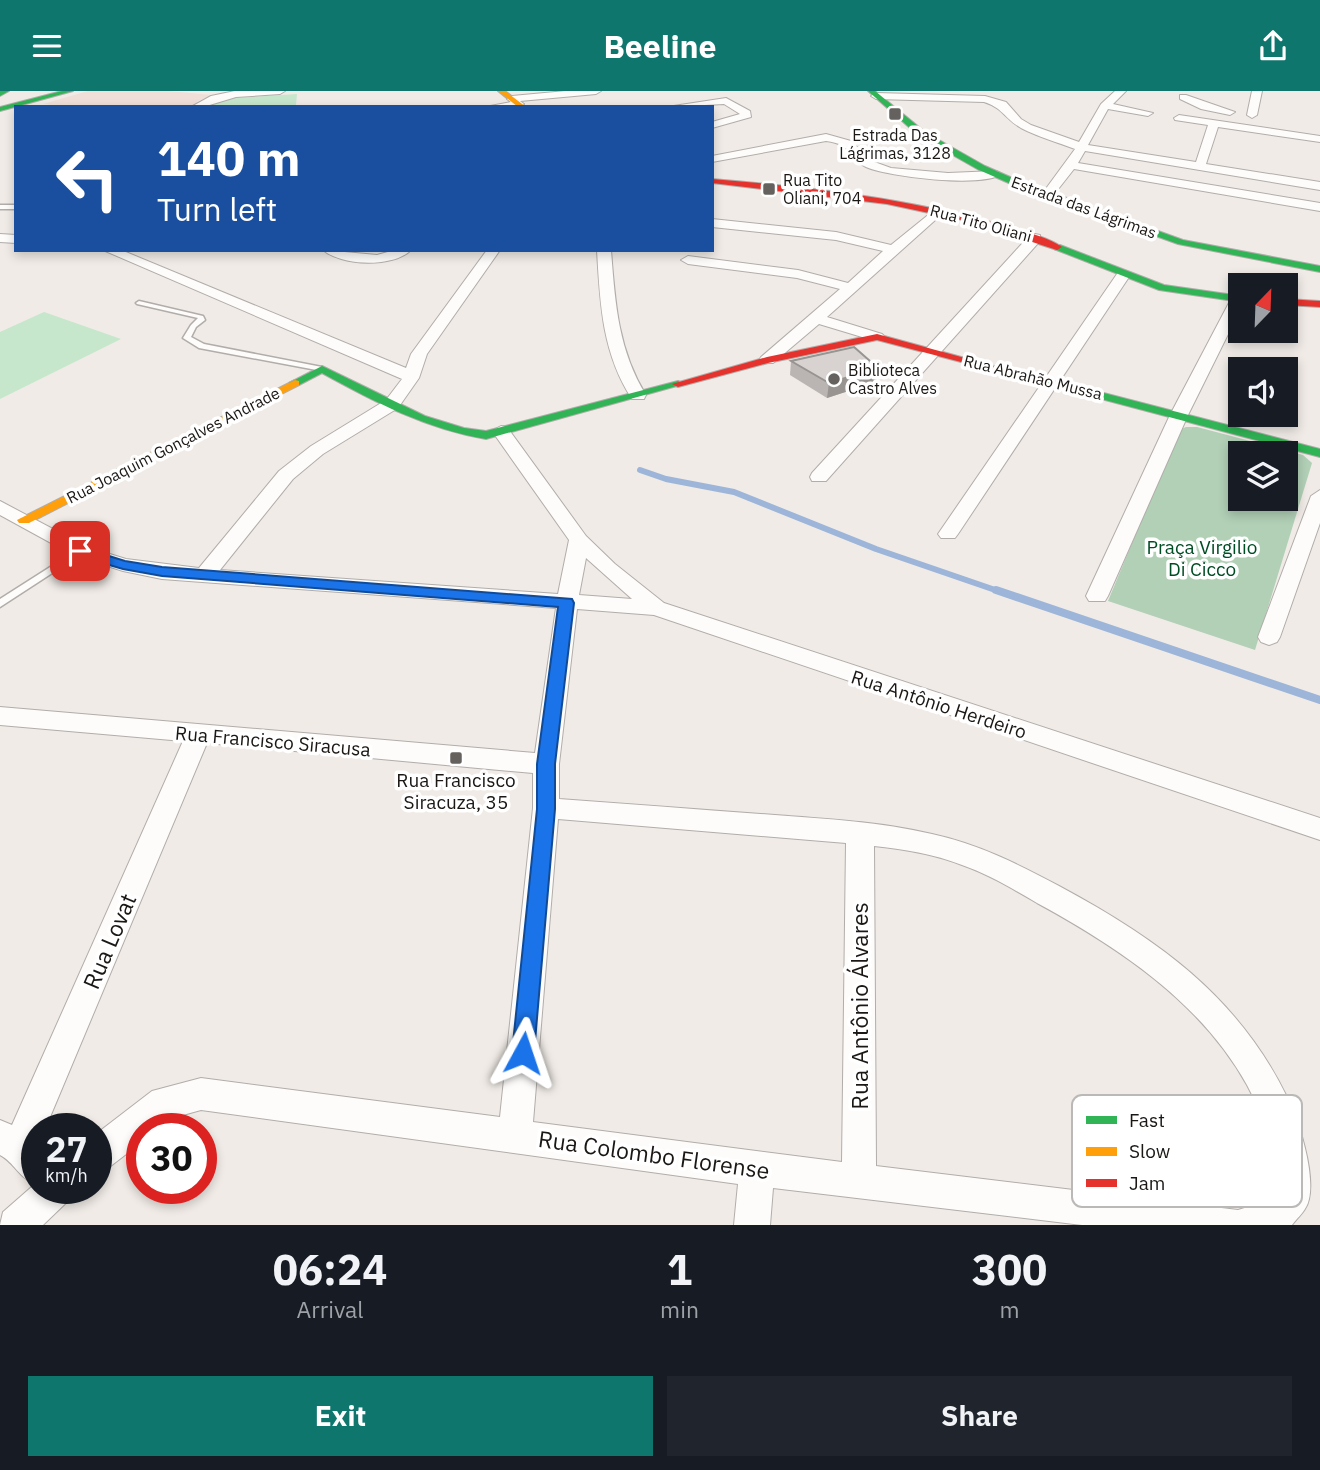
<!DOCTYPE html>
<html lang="en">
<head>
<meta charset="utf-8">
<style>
  :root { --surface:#171b24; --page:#20242c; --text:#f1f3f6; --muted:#9ea1a6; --accent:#0f766e }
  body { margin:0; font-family:"IBM Plex Sans",sans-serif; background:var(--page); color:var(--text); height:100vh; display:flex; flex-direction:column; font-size:26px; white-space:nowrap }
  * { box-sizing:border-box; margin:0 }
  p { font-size:23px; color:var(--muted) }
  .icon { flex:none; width:38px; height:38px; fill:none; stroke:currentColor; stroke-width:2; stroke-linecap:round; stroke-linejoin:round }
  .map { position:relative; height:1134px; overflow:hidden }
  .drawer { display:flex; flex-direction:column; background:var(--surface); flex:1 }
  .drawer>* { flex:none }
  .guide { position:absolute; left:14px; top:14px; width:700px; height:147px; border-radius:0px; box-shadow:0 4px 10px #0003; background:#1a4fa0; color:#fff; overflow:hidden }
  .needle { width:46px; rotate:23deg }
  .fabs { position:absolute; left:1228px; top:182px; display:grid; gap:14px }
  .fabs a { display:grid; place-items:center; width:70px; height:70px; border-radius:0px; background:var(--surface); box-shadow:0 4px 10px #0003; font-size:35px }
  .speed { position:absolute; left:21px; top:1022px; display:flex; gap:14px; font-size:35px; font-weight:700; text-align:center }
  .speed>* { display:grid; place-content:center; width:91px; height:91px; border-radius:50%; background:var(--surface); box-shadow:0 4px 10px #0003; line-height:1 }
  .speed small { font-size:18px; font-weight:400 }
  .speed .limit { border:10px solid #d22; background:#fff; color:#111 }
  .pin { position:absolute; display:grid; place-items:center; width:60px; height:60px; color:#fff; margin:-30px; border-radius:14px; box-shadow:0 4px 10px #0006 }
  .me { position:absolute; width:77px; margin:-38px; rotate:5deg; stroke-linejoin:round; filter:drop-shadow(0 0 5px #0008) }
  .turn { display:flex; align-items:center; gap:24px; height:147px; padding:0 28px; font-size:32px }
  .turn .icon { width:91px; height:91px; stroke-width:2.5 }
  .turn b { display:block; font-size:49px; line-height:60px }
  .eta { display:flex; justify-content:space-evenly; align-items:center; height:119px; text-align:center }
  .eta b { font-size:42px; font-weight:700; line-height:49px }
  .action { display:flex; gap:14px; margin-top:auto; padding:14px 28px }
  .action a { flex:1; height:80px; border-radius:0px; background:var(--accent); color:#fff; font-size:28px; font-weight:700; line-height:80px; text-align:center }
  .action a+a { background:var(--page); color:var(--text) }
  header { display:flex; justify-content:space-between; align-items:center; height:91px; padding:0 28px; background:var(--accent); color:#fff; font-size:32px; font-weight:700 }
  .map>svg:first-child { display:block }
  .industrial { fill:#efdfd8 }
  .green { fill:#c6e7cb }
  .forest { fill:#b1d0b6; fill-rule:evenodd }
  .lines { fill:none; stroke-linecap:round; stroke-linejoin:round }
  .stream-far1 { stroke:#9cb5d9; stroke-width:6 }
  .stream { stroke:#9cb5d9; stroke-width:8 }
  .lane-casing { stroke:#b1adaa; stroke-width:3 }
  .street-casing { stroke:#b1adaa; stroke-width:2 }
  .fast-casing { stroke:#b1adaa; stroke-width:2 }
  .slow-casing { stroke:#b1adaa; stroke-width:2 }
  .jam-casing { stroke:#b1adaa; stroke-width:2 }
  .lane { fill:#fdfcfb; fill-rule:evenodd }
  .street { fill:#fdfcfb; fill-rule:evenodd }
  .fast { fill:#30b455; fill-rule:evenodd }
  .slow { fill:#ff9f0a; fill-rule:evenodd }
  .jam { fill:#e5322d; fill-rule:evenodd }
  .wall { fill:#bab5b3 }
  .shaded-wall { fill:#979492 }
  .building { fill:#d8d3d0; stroke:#979492; stroke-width:2 }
  .route { fill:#1a73e8; stroke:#114b97; stroke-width:2 }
  .poi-dot { fill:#65615e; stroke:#fff; stroke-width:2.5 }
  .labels { text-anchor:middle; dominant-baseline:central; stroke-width:7; stroke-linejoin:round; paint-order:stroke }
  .far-poi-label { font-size:16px; fill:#1a1714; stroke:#fff; text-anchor:start }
  .far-street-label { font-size:16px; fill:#1a1714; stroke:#fff }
  .park-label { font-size:19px; fill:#004d25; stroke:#fff }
  .street-label { font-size:19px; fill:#1a1714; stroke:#fff }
  .poi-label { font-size:19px; fill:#1a1714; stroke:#fff }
  .near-street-label { font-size:23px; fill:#1a1714; stroke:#fff }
  .key { fill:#fff; stroke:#bab9b8; stroke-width:2 }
  .key-label { font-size:19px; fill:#1a1714 }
</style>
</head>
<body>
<header><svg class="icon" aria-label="menu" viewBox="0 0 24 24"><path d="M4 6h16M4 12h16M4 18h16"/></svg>Beeline<svg class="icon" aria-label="share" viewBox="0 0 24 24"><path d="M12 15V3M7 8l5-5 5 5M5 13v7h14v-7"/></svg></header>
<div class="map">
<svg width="1320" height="1134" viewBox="0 0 1320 1134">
  <rect width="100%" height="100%" fill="#f0ebe6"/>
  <path class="industrial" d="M88,0H169L212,4L198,10L192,16H71L43,13Z"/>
  <path class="green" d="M297,3L296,14L211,16L222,8Z
    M44,221L121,248L0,308V241Z"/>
  <path class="forest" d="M1197,336L1303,364L1312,372L1255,559L1108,510L1179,339L1186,336ZM1241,362H1286V408H1241Z"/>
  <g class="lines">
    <path class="stream-far1" d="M640,379L666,388L734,401L876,458L1001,501"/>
    <path class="stream" d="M996,499L1320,609"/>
    <defs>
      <path id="lane" d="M0,114H16V118H0Z
        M139,210L203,225L205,229L196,236L191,246L204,253L322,276L326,278L322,280L199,257L183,247L191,234L198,227L137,213L136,212Z
        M80,457L85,460L83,462L0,516V508Z"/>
      <path id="street" d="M235,0H285L280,3L236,6L203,16H191L211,5Z
        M566,0H601L596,3L520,10L524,13L520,16H485L511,11L507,8L512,5Z
        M1115,0H1126L1113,13L1153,22L1148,25L1108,18L1088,54L1196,71L1208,34L1175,29L1174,27L1179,24L1320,45V51L1218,36L1206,73L1320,91V99L1085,60L1078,72L1320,112V120L1074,78L1052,106H1044L1042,103L1075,58C1057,51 1038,46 1021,37C1005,28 1003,17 984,11L876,8L871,5L876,2L985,5L1006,11L1021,28L1031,34L1079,51L1101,13Z
        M1252,0H1262L1257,24L1252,27L1247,24Z
        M1180,4H1186L1235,21L1230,24L1201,18L1180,8Z
        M726,7L750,20L751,26L712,37V31L740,23L724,13L667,16Z
        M826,43L851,50L869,69L891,77L948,82L996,80L1002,83C982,97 889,86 866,76C849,68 853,53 826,50L712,71V65Z
        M938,116L944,120L942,123L827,226L882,243L885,246L882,249H872L819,233L773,272H761L759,269L761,266L840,198L797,187L688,173L681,169L688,165L798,179L848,192L883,160L836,149L712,136V128L836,141L891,154Z
        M0,143L16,144V152L0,151Z
        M1035,143L1040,144V150L826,390H812L810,386L812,382L1030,144Z
        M103,159H121L406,277L411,263L487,159H500L427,263L419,287L398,317L323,363L293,388L220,479L558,503L569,449L492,340L501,335L507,336L586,445L615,473L664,512L1320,727V749L654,524L577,518L559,673V708C631,713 703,719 775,724C828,728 881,731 932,743C978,753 1018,773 1059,795C1156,847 1238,905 1287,1006C1299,1030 1315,1081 1309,1108C1307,1119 1298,1126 1292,1134H1082L773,1097L770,1134H734L738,1093L201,1019L172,1027L158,1038H142V1051L108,1077L96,1082V1043L152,1000L201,987L500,1026L533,717V682L207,652L45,1038H37V1097H74L69,1109L43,1134H0L3,1121L35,1093C19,1087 14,1071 0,1064V1029L12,1034L183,650L0,634V616L535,662L556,517L162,488L123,480L73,464L0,424V410L87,456L126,468L199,477L279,380L311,355L386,309L402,288ZM586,467L632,508L579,504ZM558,728L846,752L842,1071L533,1031ZM874,755C903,758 934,763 962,774C988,783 1013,798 1037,812C1118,856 1201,911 1247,994C1265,1027 1273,1063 1274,1101L1264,1111L1238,1119L876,1075Z
        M323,159L377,164L395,159H411C393,177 342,175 323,159Z
        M597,159H611C615,211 618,259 646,304L644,308H632C602,262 600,212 597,159Z
        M1124,179L1131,183L958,443L955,447H941L938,443L1119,180Z
        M1241,204V217L1188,324L1108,505L1105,510H1089L1086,505L1170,324L1231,208L1233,205Z
        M1320,399V432L1280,546L1277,551L1269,554L1261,551L1258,546L1311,405Z"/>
      <path id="fast" d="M0,0H9L0,5Z
        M62,0H73L0,20V16Z
        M868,0H875L925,41L985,75L1017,89L1183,149L1320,175V181L1178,153L1011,93L979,79L919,45Z
        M1054,154H1060L1164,194L1241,205V211L1159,199L1054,158Z
        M322,275L425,325L464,337L486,340L678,290L684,293L486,348C426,338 375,311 322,282L299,294L289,292Z
        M1003,276L1320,358V366L999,281L997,279Z"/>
      <path id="slow" d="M498,0H505L526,16H518Z
        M295,289L299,290V294L29,432H19L17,429Z"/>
      <path id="jam" d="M712,88C810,96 907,107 1002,134C1021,140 1046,145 1062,156L1057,159L971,131L887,113L712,92Z
        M1286,208L1320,210V216L1286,214Z
        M877,243L1009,279L1003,282L877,249L768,272L678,296L672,293L767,266Z"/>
    </defs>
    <use href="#lane" class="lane-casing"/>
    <use href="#street" class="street-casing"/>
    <use href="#fast" class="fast-casing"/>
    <use href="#slow" class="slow-casing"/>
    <use href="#jam" class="jam-casing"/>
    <use href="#lane" class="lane"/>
    <use href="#street" class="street"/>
    <use href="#fast" class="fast"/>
    <use href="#slow" class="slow"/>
    <use href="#jam" class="jam"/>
  </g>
  <path class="wall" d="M791,270L878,277L876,291L827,307L790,284Z"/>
  <path class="shaded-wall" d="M878,277L876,291L827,307L829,292Z"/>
  <path class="building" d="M854,256L878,277L829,292L791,270Z"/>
  <path class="route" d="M80,456L125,470L162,476L572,508L574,512L555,673V718L534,962L531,970L523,973L515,970L512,962L537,718V673L558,516L162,485L123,478L75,464L73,460Z"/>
  <g class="poi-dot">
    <rect x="888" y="16" width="14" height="14" rx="3.5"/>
    <rect x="762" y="91" width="14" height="14" rx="3.5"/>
    <circle cx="834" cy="288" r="7"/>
    <rect x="449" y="660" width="14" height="14" rx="3.5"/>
  </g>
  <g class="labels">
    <g class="far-poi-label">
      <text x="895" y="44" text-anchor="middle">Estrada Das<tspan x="895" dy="18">Lágrimas, 3128</tspan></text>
      <text x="783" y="89">Rua Tito<tspan x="783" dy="18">Oliani, 704</tspan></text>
      <text x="848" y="279">Biblioteca<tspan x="848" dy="18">Castro Alves</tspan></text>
    </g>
    <g class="far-street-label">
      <text transform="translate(1084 116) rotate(20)">Estrada das Lágrimas</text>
      <text transform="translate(981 132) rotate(15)">Rua Tito Oliani</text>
      <text transform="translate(1033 286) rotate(14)">Rua Abrahão Mussa</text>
      <text transform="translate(173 354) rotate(-27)">Rua Joaquim Gonçalves Andrade</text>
    </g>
    <g class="park-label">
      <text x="1202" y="456">Praça Virgilio<tspan x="1202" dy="22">Di Cicco</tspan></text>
    </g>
    <g class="street-label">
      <text transform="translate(939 613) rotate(18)">Rua Antônio Herdeiro</text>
      <text transform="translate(273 650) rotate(5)">Rua Francisco Siracusa</text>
    </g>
    <g class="poi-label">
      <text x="456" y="689">Rua Francisco<tspan x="456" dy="22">Siracuza, 35</tspan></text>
    </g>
    <g class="near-street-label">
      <text transform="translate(109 850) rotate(-67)">Rua Lovat</text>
      <text transform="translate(859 915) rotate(-90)">Rua Antônio Álvares</text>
      <text transform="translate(654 1063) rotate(8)">Rua Colombo Florense</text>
    </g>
  </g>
  <rect x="1072" y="1004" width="230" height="112" rx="10" class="key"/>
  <rect x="1086" y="1025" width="31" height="8" fill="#30b455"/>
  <rect x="1086" y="1056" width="31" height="9" fill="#ff9f0a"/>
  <rect x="1086" y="1088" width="31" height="8" fill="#e5322d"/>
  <g class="key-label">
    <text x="1129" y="1036">Fast</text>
    <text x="1129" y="1067">Slow</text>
    <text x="1129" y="1099">Jam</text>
  </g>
</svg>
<div class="fabs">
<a><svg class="needle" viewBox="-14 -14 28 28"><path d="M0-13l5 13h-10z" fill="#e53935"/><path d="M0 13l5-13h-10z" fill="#9ea1a6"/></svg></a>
<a><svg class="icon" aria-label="sound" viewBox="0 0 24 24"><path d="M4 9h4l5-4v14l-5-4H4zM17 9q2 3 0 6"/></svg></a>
<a><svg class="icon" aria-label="layers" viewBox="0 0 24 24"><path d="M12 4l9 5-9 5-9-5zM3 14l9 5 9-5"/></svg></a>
</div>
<div class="speed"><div>27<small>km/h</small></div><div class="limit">30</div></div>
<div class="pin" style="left:80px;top:460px;background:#d93025"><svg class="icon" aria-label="arrive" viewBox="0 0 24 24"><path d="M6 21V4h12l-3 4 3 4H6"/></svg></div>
<svg class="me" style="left:523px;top:962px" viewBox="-20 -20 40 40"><path d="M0-17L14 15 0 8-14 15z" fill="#1a73e8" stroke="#fff" stroke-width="4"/></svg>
<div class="guide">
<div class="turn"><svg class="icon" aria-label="left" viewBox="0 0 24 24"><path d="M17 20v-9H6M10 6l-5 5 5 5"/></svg><div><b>140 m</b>Turn left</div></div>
</div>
</div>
<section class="drawer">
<div class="eta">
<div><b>06:24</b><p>Arrival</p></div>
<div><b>1</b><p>min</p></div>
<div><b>300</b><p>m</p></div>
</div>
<div class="action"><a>Exit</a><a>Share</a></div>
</section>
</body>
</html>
